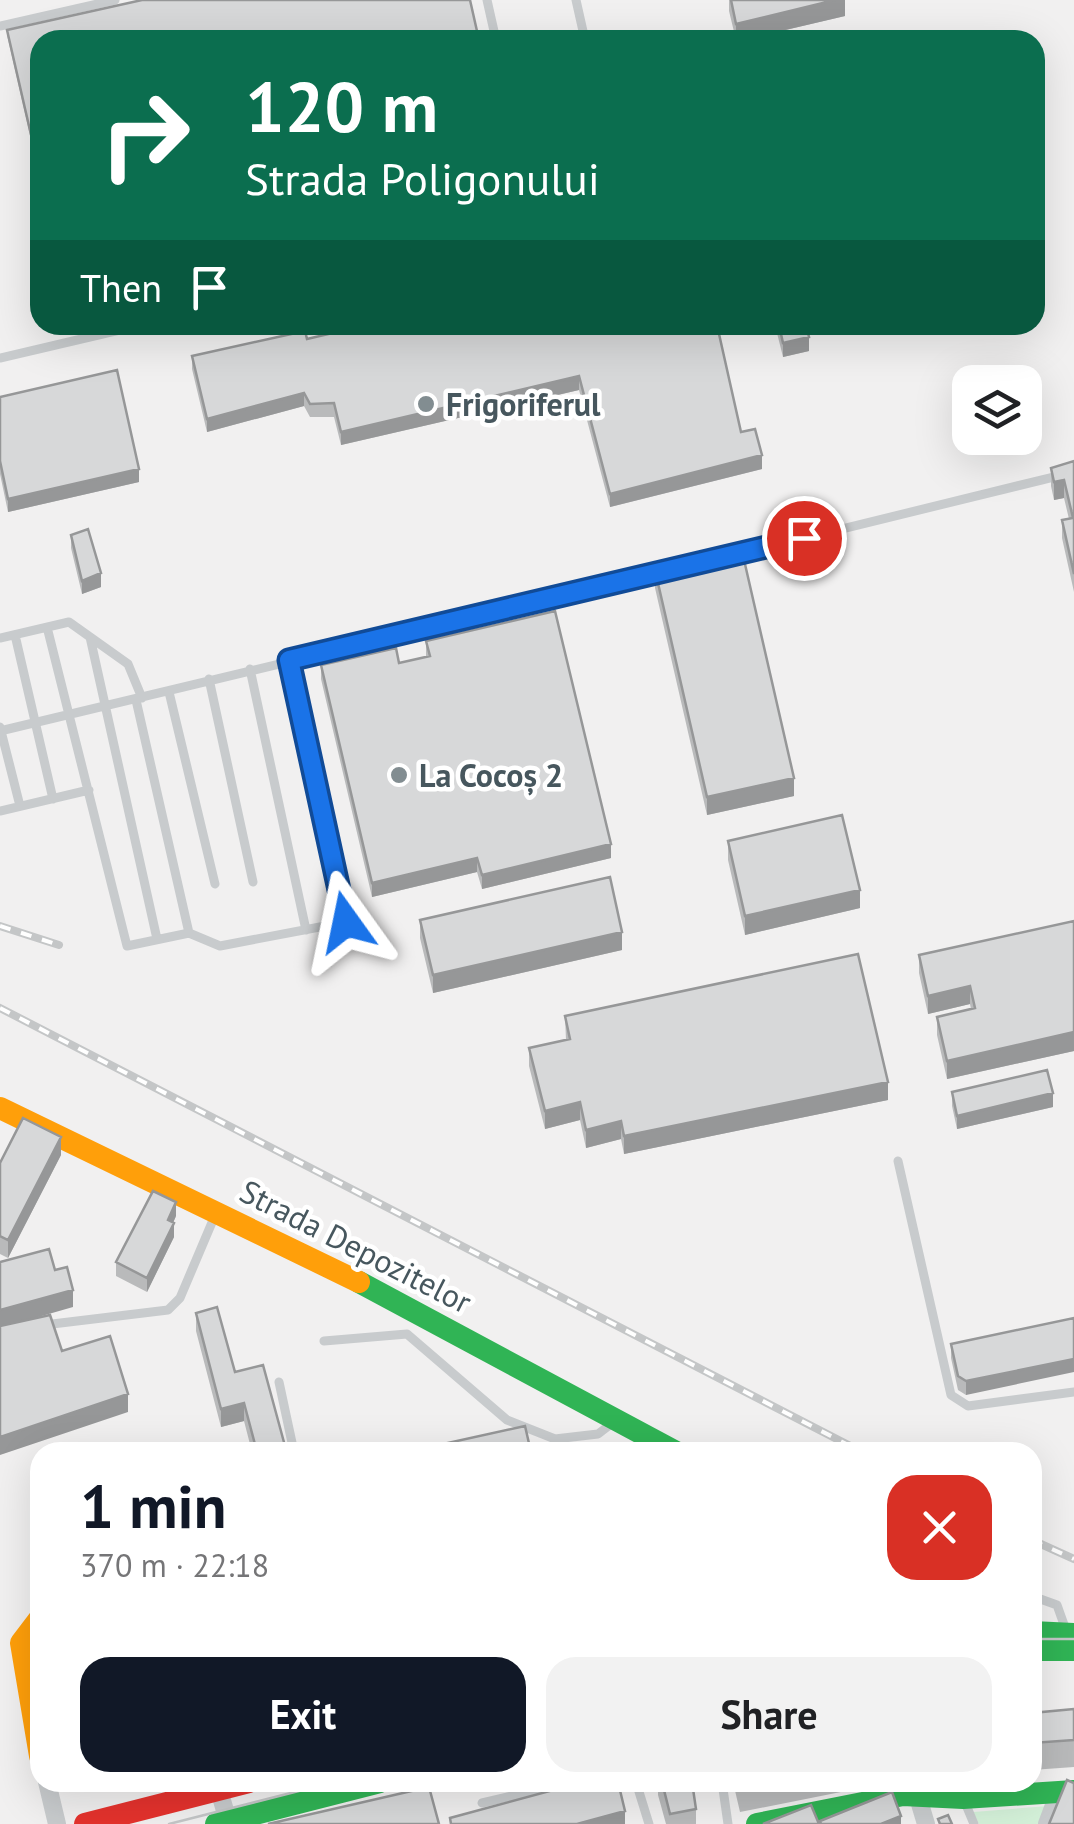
<!DOCTYPE html>
<html lang="en">
<head>
<meta charset="utf-8">
<style>
  :root { --surface:#fff; --page:#f2f2f2; --text:#202124; --muted:#757577; --accent:#111827 }
  body { margin:0; font-family:"PT Sans",sans-serif; background:var(--page); color:var(--text); height:100vh; display:flex; flex-direction:column; font-size:38px; white-space:nowrap }
  * { box-sizing:border-box; margin:0 }
  p { font-size:32px; color:var(--muted) }
  .icon { flex:none; width:55px; height:55px; fill:none; stroke:currentColor; stroke-width:2; stroke-linecap:round; stroke-linejoin:round }
  .map { position:relative; flex:1; overflow:hidden }
  .details { position:absolute; left:30px; top:1442px; width:1012px; height:350px; display:flex; flex-direction:column; background:var(--surface); border-radius:30px; box-shadow:0 10px 40px #0002 }
  .details>* { flex:none }
  .top-card { position:absolute; left:30px; top:30px; width:1015px; height:305px; border-radius:30px; box-shadow:0 10px 40px #0002; background:#0b6e4f; color:#fff; overflow:hidden }
  .controls { position:absolute; left:952px; top:365px; display:grid; gap:20px }
  .controls a { display:grid; place-items:center; width:90px; height:90px; border-radius:20px; background:var(--surface); box-shadow:0 10px 40px #0002; font-size:50px }
  .pin { position:absolute; display:grid; place-items:center; width:85px; height:85px; color:#fff; margin:-42px; border:5px solid #fff; border-radius:50%; box-shadow:0 2px 10px #0007 }
  .me { position:absolute; width:110px; margin:-55px; rotate:348deg; stroke-linejoin:round; filter:drop-shadow(0 0 8px #0008) }
  .turn { display:flex; align-items:center; gap:35px; height:210px; padding:0 50px; font-size:45px }
  .turn .icon { width:130px; height:130px; stroke-width:2.5 }
  .turn b { display:block; font-size:70px; line-height:85px }
  .then { display:flex; align-items:center; height:95px; padding:0 50px; background:#0003; gap:20px; font-size:38px }
  .round { display:grid; place-items:center; flex:none; width:105px; height:105px; border-radius:30px; background:var(--page) }
  .overview { display:flex; align-items:center; justify-content:space-between; height:170px; padding:0 50px }
  h1 { font-size:60px; font-weight:700; line-height:75px; color:var(--accent) }
  .cta { display:flex; gap:20px; margin-top:auto; padding:20px 50px }
  .cta a { flex:1; height:115px; border-radius:30px; background:var(--accent); color:#fff; font-size:40px; font-weight:700; line-height:115px; text-align:center }
  .cta a+a { background:var(--page); color:var(--text) }
  .map>svg:first-child { display:block }
  .green { fill:#d4f1d9 }
  .lines { fill:none; stroke-linecap:round; stroke-linejoin:round }
  .lane { stroke:#c8cbcd; stroke-width:9 }
  .street { stroke:#c8cbcd; stroke-width:18 }
  .fast { stroke:#30b455; stroke-width:22 }
  .slow { stroke:#ff9f0a; stroke-width:22 }
  .jam { stroke:#e5322d; stroke-width:22 }
  .tram { stroke:#c4c6c7; stroke-width:2.5 }
  .rail-casing { stroke:#c4c6c7; stroke-width:8 }
  .rail { stroke:#fff; stroke-width:4; stroke-dasharray:11; stroke-linecap:butt }
  .wall { fill:#b9babb }
  .shaded-wall { fill:#969798 }
  .building { fill:#d7d8d9; stroke:#969798; stroke-width:2.5 }
  .route-casing { stroke:#114b97; stroke-width:25 }
  .route { stroke:#1a73e8; stroke-width:18 }
  .poi-dot { fill:#828d91; stroke:#fff; stroke-width:4 }
  .labels { text-anchor:middle; dominant-baseline:central; stroke-width:9; stroke-linejoin:round; paint-order:stroke }
  .poi-label { font-size:32px; font-weight:bold; fill:#47575e; stroke:#fff; text-anchor:start }
  .street-label { font-size:32px; fill:#47575e; stroke:#fff }
</style>
</head>
<body>
<div class="map">
<svg width="1074" height="1824" viewBox="0 0 1074 1824">
  <rect width="100%" height="100%" fill="#f1f0f0"/>
  <path class="green" d="M1048,1806L1041,1824H979L973,1812Z"/>
  <g class="lines">
    <path class="lane" d="M487,0L496,40
      M576,0L585,40
      M0,26L115,0
      M0,358L141,325
      M732,556L1074,472
      M47,627L127,946L189,933L220,946L346,922L289,660
      M15,635L53,799
      M90,637L157,939
      M0,638L69,622L128,664L142,698
      M250,669L306,930
      M209,679L253,882
      M169,692L215,884
      M136,700L189,933
      M0,727L20,806
      M0,731L663,572
      M0,811L89,790
      M898,1161L951,1395L968,1406L1074,1392
      M44,1325L168,1310L180,1298L216,1213
      M324,1341L407,1334L507,1420L555,1439L598,1434L615,1421
      M279,1382L294,1452
      M1032,1596L1057,1605L1067,1633
      M636,1782L649,1824
      M722,1782L728,1824
      M964,1800L974,1824
      M482,1803L570,1782"/>
    <path class="street" d="M47,1782L57,1824
      M200,1782L219,1790L228,1821
      M917,1794L926,1824
      M1047,1824L1059,1792"/>
    <path class="fast" d="M359,1282L676,1452
      M1032,1632L1074,1634
      M1032,1650H1074
      M216,1824L380,1782
      M757,1824L903,1795L963,1798L1074,1791"/>
    <path class="slow" d="M0,1108L359,1282
      M40,1618L21,1643L40,1756"/>
    <path class="jam" d="M85,1824L249,1782"/>
    <path class="tram" d="M1032,1639H1074
      M169,1824L334,1782"/>
    <defs>
      <path id="rail" d="M0,926L59,945
        M0,1008L862,1452
        M1032,1540L1074,1559"/>
    </defs>
    <use href="#rail" class="rail-casing"/>
    <use href="#rail" class="rail"/>
  </g>
  <path class="wall" d="M729,0H845V16L743,40H736L729,11Z
    M7,30L40,40V179L7,35Z
    M717,325L741,432L762,469L610,507L579,390L341,445L334,417H310L304,406L207,432L192,369V356L307,339Z
    M775,325H806L809,351L783,357Z
    M0,397L139,482L8,512L0,474Z
    M1074,461V592L1062,538V520L1069,519L1064,498L1054,500L1051,486V468Z
    M71,535L101,587L82,594L71,548Z
    M655,570L794,796L707,815L655,588Z
    M426,641L611,858L482,889L477,872L372,897L321,679V665L399,663L426,657Z
    M728,841L860,908L745,935L728,860Z
    M420,920L622,950L433,993L420,938Z
    M1074,921V1051L947,1079L937,1035V1017L971,1009L970,1004L928,1014L919,973V955Z
    M565,1016L888,1100L624,1154L621,1139L586,1148L580,1120L545,1129L529,1066V1048L566,1040Z
    M952,1092L1053,1107L957,1129L952,1106Z
    M61,1155L8,1258L0,1254V1163Z
    M176,1216L173,1223L174,1237L147,1292L116,1276V1262Z
    M196,1313L235,1372L285,1452H252L244,1421L221,1427L196,1331Z
    M1074,1318L966,1395L958,1390L951,1358V1344Z
    M1074,1709V1767L1032,1770V1713Z
    M658,1782H692L696,1809V1824H666L658,1795Z
    M733,1782H876V1785L740,1812Z"/>
  <path class="shaded-wall" d="M835,0H845V16L743,40H736V24Z
    M809,337V351L783,357V343Z
    M579,376V390L341,445V432Z
    M304,393V406L207,432V419Z
    M762,455V469L610,507V494Z
    M139,469V482L8,512V499Z
    M1064,480V498L1054,500V482Z
    M101,573V587L82,594V581Z
    M794,778V796L707,815V797Z
    M611,844V858L482,889V875Z
    M477,858V872L372,897V883Z
    M860,890V908L745,935V916Z
    M622,932V950L433,993V975Z
    M970,986V1004L928,1014V996Z
    M1074,1032V1051L947,1079V1061Z
    M888,1082V1100L624,1154V1136Z
    M1053,1093V1107L957,1129V1116Z
    M580,1102V1120L545,1129V1111Z
    M621,1121V1139L586,1148V1130Z
    M61,1137V1155L8,1258V1240Z
    M176,1202V1216L168,1234V1220Z
    M174,1223V1237L147,1292V1278Z
    M73,1290V1307L0,1328V1310Z
    M1074,1359V1372L966,1395V1381Z
    M128,1394V1412L0,1455V1437Z
    M244,1403V1421L221,1427V1409Z
    M285,1446V1452H262Z
    M625,1811V1824H577Z
    M901,1816V1824H881Z"/>
  <path class="building" d="M142,0H470L479,40H40V174L7,30Z
    M731,0H835L736,24Z
    M367,325H717L741,432L755,429L762,455L610,494L579,376L341,432L334,403L310,404L304,393L207,419L192,356L305,331L307,339Z
    M779,325H806L809,337L783,343Z
    M117,370L139,469L8,499L0,461V397Z
    M1074,461V574L1062,520L1073,518L1064,480L1054,482L1051,468Z
    M88,529L101,573L82,581L71,535Z
    M742,551L794,778L707,797L655,570Z
    M555,611L611,844L482,875L477,858L372,883L321,665L396,648L399,663L430,656L426,641Z
    M842,815L860,890L745,916L728,841Z
    M610,877L622,932L433,975L420,920Z
    M1074,921V1032L947,1061L937,1017L975,1008L970,986L928,996L919,955Z
    M858,954L888,1082L624,1136L621,1121L586,1130L580,1102L545,1111L529,1048L570,1039L565,1016Z
    M1047,1070L1053,1093L957,1116L952,1092Z
    M23,1118L61,1137L8,1240L0,1236V1163Z
    M153,1191L176,1202L168,1220L174,1223L147,1278L116,1262Z
    M49,1249L55,1270L67,1267L73,1290L0,1310V1262Z
    M217,1307L235,1372L263,1365L285,1446L257,1452L244,1403L221,1409L196,1313Z
    M50,1315L62,1351L110,1336L128,1394L0,1437V1326Z
    M1074,1318V1359L966,1381L958,1376L951,1344Z
    M525,1426L531,1452H407Z
    M1074,1709V1740L1032,1743V1713Z
    M1067,1780L1074,1783V1824H1049Z
    M583,1782H618L625,1811L577,1824H451L450,1818Z
    M662,1782H692L696,1809L670,1814Z
    M740,1782H758L740,1786Z
    M429,1787L439,1824H268Z
    M892,1792L901,1816L881,1824H821L820,1821Z
    M811,1805L819,1824H763Z
    M948,1815L952,1824H940L938,1819Z"/>
  <g class="lines">
    <defs>
      <path id="route" d="M346,922L289,660L804,538"/>
    </defs>
    <use href="#route" class="route-casing"/>
    <use href="#route" class="route"/>
  </g>
  <g class="poi-dot">
    <circle cx="426" cy="404" r="10"/>
    <circle cx="399" cy="775" r="10"/>
  </g>
  <g class="labels">
    <g class="poi-label">
      <text x="446" y="404">Frigoriferul</text>
      <text x="419" y="775">La Cocoș 2</text>
    </g>
    <g class="street-label">
      <text transform="translate(356 1246) rotate(27)">Strada Depozitelor</text>
    </g>
  </g>
</svg>
<div class="controls">
<a><svg class="icon" aria-label="layers" viewBox="0 0 24 24"><path d="M12 4l9 5-9 5-9-5zM3 14l9 5 9-5"/></svg></a>
</div>
<div class="pin" style="left:804px;top:538px;background:#d93025"><svg class="icon" aria-label="arrive" viewBox="0 0 24 24"><path d="M6 21V4h12l-3 4 3 4H6"/></svg></div>
<svg class="me" style="left:346px;top:922px" viewBox="-20 -20 40 40"><path d="M0-17L14 15 0 8-14 15z" fill="#1a73e8" stroke="#fff" stroke-width="4"/></svg>
<div class="top-card">
<div class="turn"><svg class="icon" aria-label="right" viewBox="0 0 24 24"><path d="M7 20v-9h11M14 6l5 5-5 5"/></svg><div><b>120 m</b>Strada Poligonului</div></div>
<div class="then">Then<svg class="icon" aria-label="arrive" viewBox="0 0 24 24"><path d="M6 21V4h12l-3 4 3 4H6"/></svg></div>
</div>
<section class="details">
<div class="overview"><div><h1>1 min</h1><p>370 m · 22:18</p></div><a class="round" style="background:#d93025;color:#fff"><svg class="icon" aria-label="close" viewBox="0 0 24 24"><path d="M6 6l12 12M18 6L6 18"/></svg></a></div>
<div class="cta"><a>Exit</a><a>Share</a></div>
</section>
</div>
</body>
</html>
